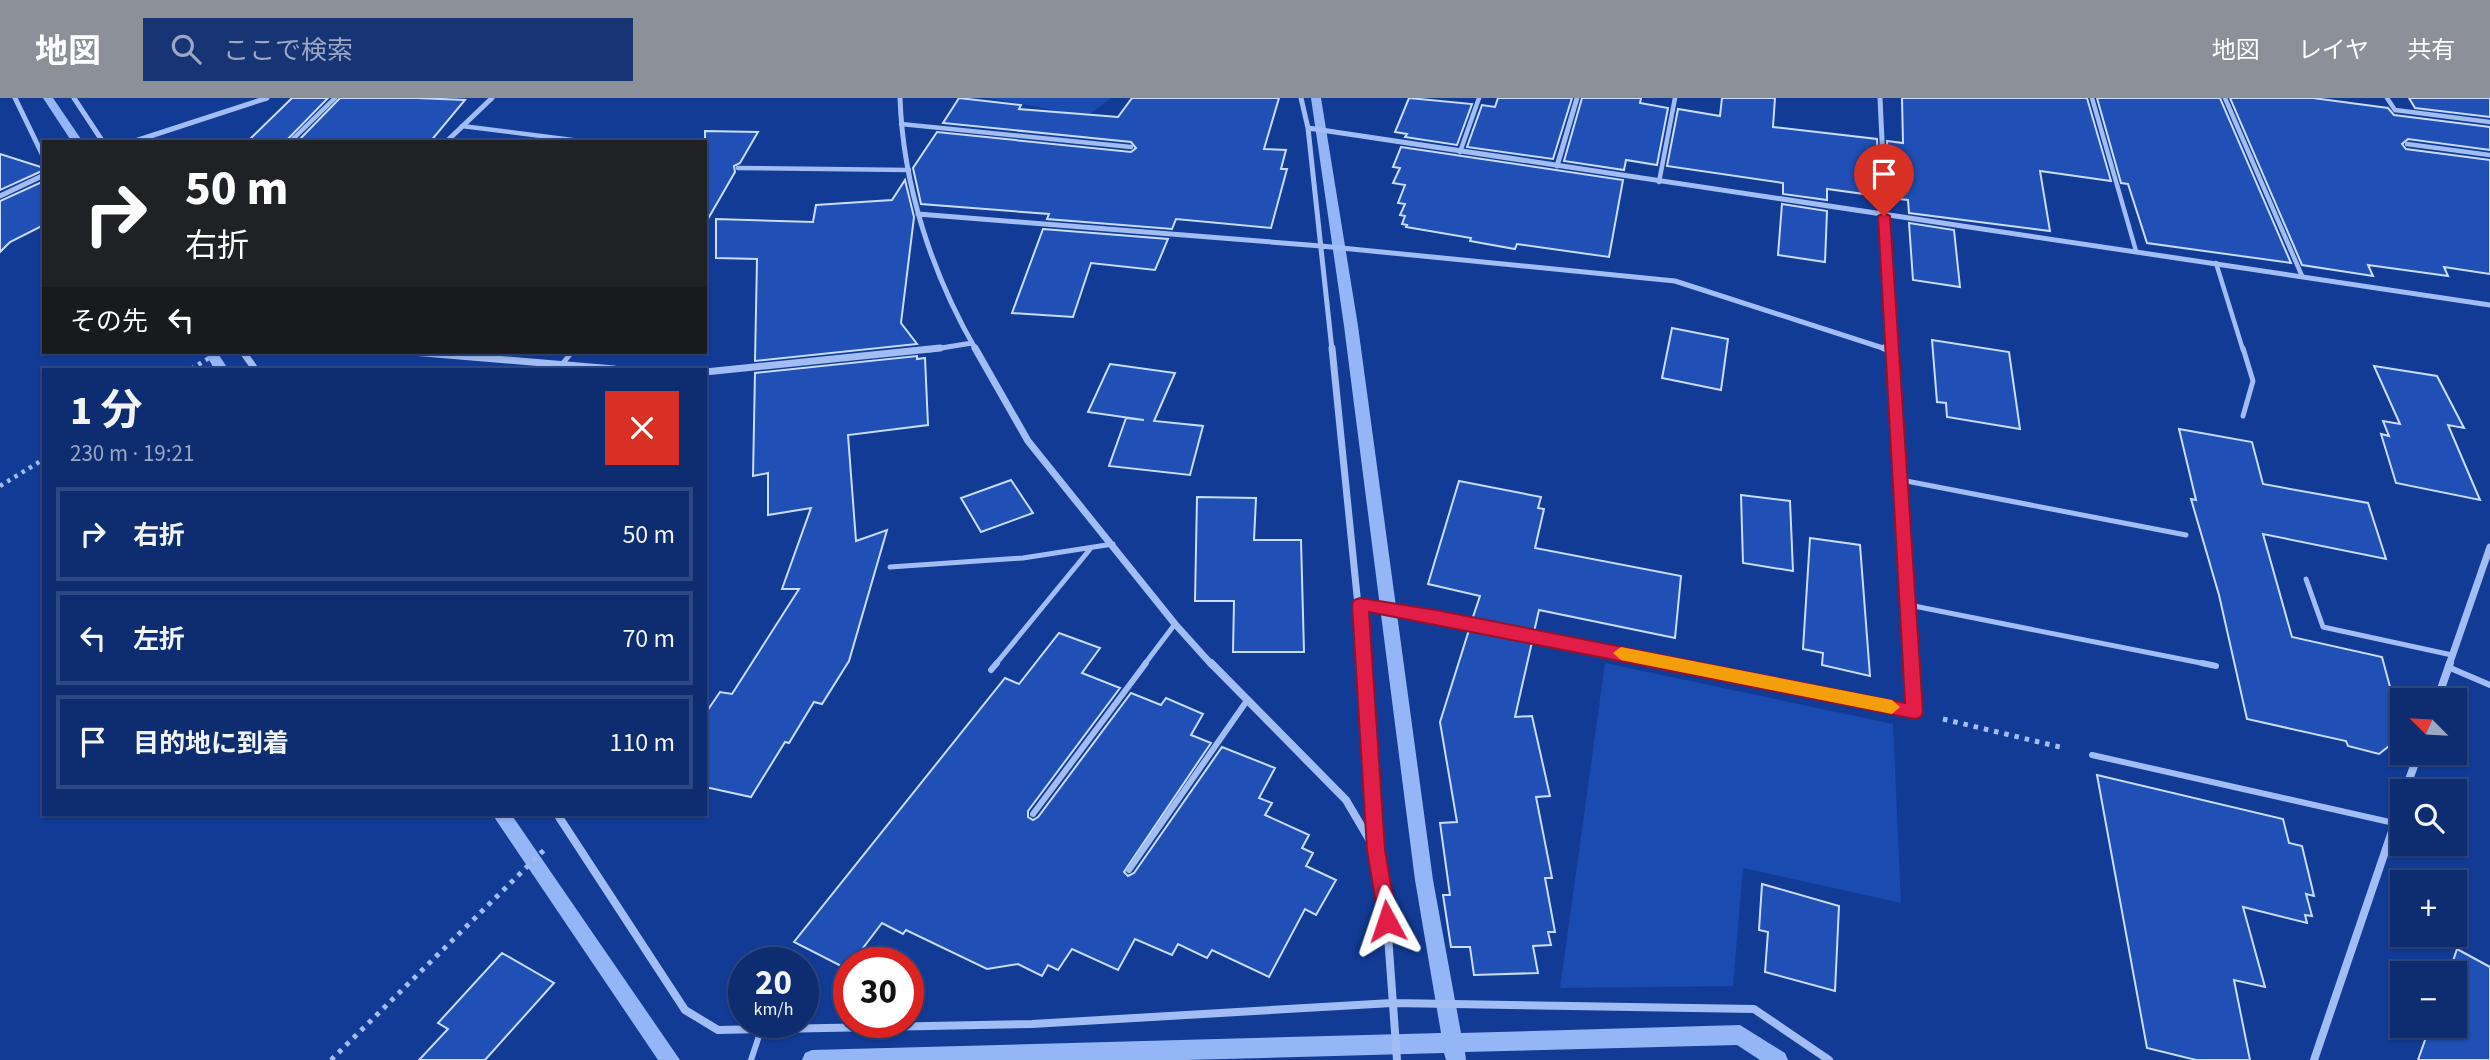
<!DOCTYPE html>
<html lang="ja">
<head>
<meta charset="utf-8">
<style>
  :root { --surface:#0e2c70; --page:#173475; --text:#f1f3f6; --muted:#9ba7c3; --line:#2e4883; --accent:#8c9099 }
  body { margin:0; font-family:"Source Sans 3","Noto Sans JP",sans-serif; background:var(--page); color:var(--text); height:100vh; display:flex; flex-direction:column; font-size:26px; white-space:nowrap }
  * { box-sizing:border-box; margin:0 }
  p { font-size:23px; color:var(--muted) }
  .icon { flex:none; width:38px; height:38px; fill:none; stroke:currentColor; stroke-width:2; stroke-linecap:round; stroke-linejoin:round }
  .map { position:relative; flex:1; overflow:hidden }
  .drawer { position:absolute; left:42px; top:270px; width:665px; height:448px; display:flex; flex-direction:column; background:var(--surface); border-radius:0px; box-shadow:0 2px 5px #0004,0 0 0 2px var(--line) }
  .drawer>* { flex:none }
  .top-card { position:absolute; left:42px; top:42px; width:665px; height:214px; border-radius:0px; box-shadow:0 2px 5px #0004,0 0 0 2px var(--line); background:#202124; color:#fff; overflow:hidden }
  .needle { width:46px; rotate:294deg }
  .buttons { position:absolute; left:2390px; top:590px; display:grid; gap:14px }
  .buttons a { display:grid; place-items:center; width:77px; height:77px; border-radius:0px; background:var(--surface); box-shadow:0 2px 5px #0004,0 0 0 2px var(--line); font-size:35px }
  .speed { position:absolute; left:728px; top:849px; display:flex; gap:14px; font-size:35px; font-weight:700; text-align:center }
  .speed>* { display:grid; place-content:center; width:91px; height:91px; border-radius:50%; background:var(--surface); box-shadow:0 2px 5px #0004,0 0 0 2px var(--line); line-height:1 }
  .speed small { font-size:18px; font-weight:400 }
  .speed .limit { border:10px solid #d22; background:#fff; color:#111 }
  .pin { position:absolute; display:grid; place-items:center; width:60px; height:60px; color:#fff; margin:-72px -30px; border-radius:50% 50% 50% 0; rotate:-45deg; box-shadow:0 0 7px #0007 }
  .pin .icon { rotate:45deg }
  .me { position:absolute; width:77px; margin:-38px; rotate:355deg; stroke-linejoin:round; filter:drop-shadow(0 0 5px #0008) }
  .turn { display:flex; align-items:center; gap:24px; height:147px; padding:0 28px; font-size:32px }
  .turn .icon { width:91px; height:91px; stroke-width:2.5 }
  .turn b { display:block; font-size:49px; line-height:60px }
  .then { display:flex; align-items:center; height:66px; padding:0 28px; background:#0003; gap:14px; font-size:26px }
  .round { display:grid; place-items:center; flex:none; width:74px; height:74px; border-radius:0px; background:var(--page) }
  .head { display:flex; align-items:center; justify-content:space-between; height:119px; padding:0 28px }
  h1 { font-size:42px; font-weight:700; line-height:52px }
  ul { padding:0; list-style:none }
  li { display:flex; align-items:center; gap:21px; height:94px; margin:0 14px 10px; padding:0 14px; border:4px solid var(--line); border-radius:0px }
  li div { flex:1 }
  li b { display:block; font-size:26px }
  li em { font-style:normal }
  header { display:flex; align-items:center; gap:42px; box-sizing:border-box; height:98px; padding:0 35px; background:var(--accent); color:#fff }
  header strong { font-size:33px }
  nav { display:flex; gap:38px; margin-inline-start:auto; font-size:24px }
  .search { width:490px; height:63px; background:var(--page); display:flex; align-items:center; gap:18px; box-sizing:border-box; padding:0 24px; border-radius:0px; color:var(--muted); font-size:26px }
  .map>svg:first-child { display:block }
  .green { fill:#1a4bb0 }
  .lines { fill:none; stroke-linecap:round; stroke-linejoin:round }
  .stream { fill:#94b5f6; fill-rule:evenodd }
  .building { fill:#2050b5; stroke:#cadbfd; stroke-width:2 }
  .path-far1 { stroke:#a2bdf3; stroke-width:4.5; stroke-dasharray:3.5 5; stroke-linecap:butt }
  .path { stroke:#a2bdf3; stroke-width:5; stroke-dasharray:4.5 6; stroke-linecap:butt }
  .service-far2 { stroke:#a2bdf3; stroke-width:4.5 }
  .service-far1 { stroke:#a2bdf3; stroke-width:5 }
  .service { stroke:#a2bdf3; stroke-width:6 }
  .minor-far2 { stroke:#a2bdf3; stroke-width:5 }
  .minor-far1 { stroke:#a2bdf3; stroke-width:7 }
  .minor { stroke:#a2bdf3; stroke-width:8 }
  .route { fill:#e11d48; stroke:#92132f; stroke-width:2 }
  .slow { fill:#f59e0b }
</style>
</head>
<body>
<header>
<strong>地図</strong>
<div class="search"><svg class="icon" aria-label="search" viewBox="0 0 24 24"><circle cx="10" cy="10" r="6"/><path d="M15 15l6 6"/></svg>ここで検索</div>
<nav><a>地図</a><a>レイヤ</a><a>共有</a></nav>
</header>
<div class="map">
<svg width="2490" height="962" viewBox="0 0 2490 962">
  <rect width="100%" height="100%" fill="#123b96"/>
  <path class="green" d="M988,0H1111L1087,18Z
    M1605,565L1893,626L1901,805L1743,770L1733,888L1560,890Z"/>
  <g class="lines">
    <path class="stream" d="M43,0H53L83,44H72Z
      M1311,0H1321L1358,228L1433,782L1461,935L1740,927L1785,955L1788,962H1760L1737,947L1465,954L1466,962H1446L1444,955L1186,962H802L805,955L812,952L1441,935L1415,782L1344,228Z
      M205,254H217L228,271H214Z
      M492,716H511L680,962H658Z"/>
  </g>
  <path class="building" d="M292,0H328L285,44H247Z
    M340,0H417L465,2L430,44H297Z
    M959,0L1021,7L1019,11L1118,19L1132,0H1279L1264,51L1286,52L1281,71H1287L1271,130L1176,121L1172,131L1047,121L1049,116L921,106L913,70L937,34L1131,54L1136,50L1131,44L943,25Z
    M1409,0L1472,6L1457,47L1405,39L1407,36L1395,34Z
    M1498,0H1572L1553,61L1467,49L1482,7L1495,9Z
    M1582,0H1641L1640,5L1668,10L1657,67L1626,62L1624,72L1564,63Z
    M1722,0H1775L1773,29L1877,41L1879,98L1827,91V102L1783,96V85L1667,68L1678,11L1720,18Z
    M1902,0H2087L2111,83L2040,73L2050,133L1909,115L1908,102L1890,100L1887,43L1903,45Z
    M2097,0H2220L2291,165L2147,145L2128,86L2121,85Z
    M2230,0H2313L2388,10L2394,17L2490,29V52L2408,41L2402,46L2406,51L2490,62V176L2444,169L2448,178L2368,167L2373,178L2302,167Z
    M2409,0H2490V19L2415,10Z
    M705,33L758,34L740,65L734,68L735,74L705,126Z
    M1401,49L1623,82L1609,159L1517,146L1515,151L1470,143L1471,140L1406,129L1407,127L1402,126L1405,118L1400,117L1405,106L1398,105L1405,87L1393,85L1400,70L1393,69Z
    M0,56L44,70V72L0,92Z
    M905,82L914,119L901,225L917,246L755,263L757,161L716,160V121L813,124L816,107L892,102Z
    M44,83V127L10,144L0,154V103Z
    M1782,106L1827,113L1825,164L1778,157Z
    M1909,125L1954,132L1960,189L1913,182Z
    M1043,131L1168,141L1155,172L1091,165L1073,219L1012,215Z
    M1672,230L1728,241L1721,292L1662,280Z
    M1932,242L2009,254L2020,331L1947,319L1946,305L1937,304Z
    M917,258V261L925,260L928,327L848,337L856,443L887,432L849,563L822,606L814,604L789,645L785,644L751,699L705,689V616L720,594L732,596L799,491H782L811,410L768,417V375L753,378L755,275Z
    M1110,266L1175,275L1154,323L1203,328L1190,377L1109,368L1126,320L1144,322L1088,314Z
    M2374,268L2437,278L2464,330L2448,327L2480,402L2396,385L2381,336L2389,338L2383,323L2400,326Z
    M2179,331L2252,344L2263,386L2368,405L2386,461L2263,436L2292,539L2382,559L2403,637L2379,656L2348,648L2346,643L2247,621L2219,497L2191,401L2196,402Z
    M1011,382L1033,415L981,434L961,400Z
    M1459,383L1541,399L1538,410L1544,411L1535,450L1681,478L1675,540L1539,512L1534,534L1472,522L1480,498L1428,486Z
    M1741,397L1790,403L1793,473L1743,465Z
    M1197,399L1256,400L1254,442H1301L1304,554H1233L1234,503H1195Z
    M1810,440L1860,447L1870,578L1822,567L1823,555L1803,551Z
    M1469,532L1532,544L1515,619L1532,618L1550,698L1536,699L1552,780H1545L1555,834H1548L1551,847L1533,848L1538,875L1474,877L1470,849H1451L1443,797H1450L1440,725L1457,724L1440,624Z
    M1059,535L1100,550L1082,575L1120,590L1028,713V719L1033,722L1038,719L1131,595L1161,607L1166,600L1203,616L1191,637L1211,645L1124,774L1128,778L1134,775L1222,649L1275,670L1259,700L1272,705L1265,717L1309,737L1302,750L1313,755L1306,768L1336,782L1316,817L1305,811L1269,879L1212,852L1207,860L1178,846L1172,857L1135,841L1118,872L1072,851L1058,872L1048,867L1042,878L1018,866L987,871L906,832L903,836L882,825L847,871L794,844L1005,580L1019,586Z
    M2097,677L2283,721L2289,745L2302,748L2314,798L2306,796L2312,818L2305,817L2307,825L2243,809L2265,889L2234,882L2250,962H2196L2147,950Z
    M1762,786L1839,808L1835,893L1765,874L1768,834L1759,832Z
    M2457,851L2490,869V962H2418L2430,928H2455V875H2449Z
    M502,855L554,885L485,962H419L448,931L438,925Z"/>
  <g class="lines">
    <path class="path-far1" d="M191,271L214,257
      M0,388L44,361"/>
    <path class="path" d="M1943,621L2064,650
      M331,962L545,751"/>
    <path class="service-far2" d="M2092,0L2136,153
      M2225,0L2302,178
      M2387,0L2395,12L2490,24
      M901,26L1131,49
      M462,28L588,44
      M290,44L335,0
      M2407,46L2490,57
      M1460,54L1479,0
      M738,70L909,72
      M1659,84L1675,0
      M2216,165L2243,252"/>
    <path class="service-far1" d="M2243,250L2253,283L2243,318
      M563,265L572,254
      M1901,382L2186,437
      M890,469L1023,460L1113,446
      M2306,481L2323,529L2452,557
      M1360,506L1681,567
      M1909,507L2211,567
      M995,567L1091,450
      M1144,567L1175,526"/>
    <path class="service" d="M1672,565L1915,614
      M2202,565L2216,568
      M2448,569L2490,587
      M991,572L997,565
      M2092,657L2394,725
      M1033,716L1146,565
      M1129,772L1246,604
      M751,962L761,932"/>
    <path class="minor-far2" d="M15,0L44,60
      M74,0L103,44
      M900,0C903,88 932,176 976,252
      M1301,0L1308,30L1332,252
      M1880,0L1892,252
      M1308,30L2490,207
      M132,44L267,0
      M446,44L492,0
      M1557,68L1577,0
      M0,98L44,77
      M918,116L1321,148L1675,183L1889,252
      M929,252L972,245"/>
    <path class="minor-far1" d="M975,250L1028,343L1175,526L1212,567
      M1332,250L1364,567
      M1884,250L1893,253
      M1892,250L1912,567
      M243,254L255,271
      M412,254L614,271
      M705,274L940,250
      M2449,567L2490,449"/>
    <path class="minor" d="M1211,565L1346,702L1376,753L1385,796L1397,962
      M1364,565L1376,751
      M1912,565L1915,614
      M2437,602L2450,565
      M2405,693L2419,654
      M557,716L685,912L718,932L1032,926L1392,905L1754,911L1829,962
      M2314,962L2403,701"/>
  </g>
  <path class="route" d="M1884,115L1890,118L1923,614L1921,619L1915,621L1369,514L1385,752L1397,823L1394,829L1387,832L1380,829L1367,752L1352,506L1354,502L1360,500L1436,512L1905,605L1878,118Z"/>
  <path class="slow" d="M1621,549L1892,602L1900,609L1892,616L1621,562L1613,555Z"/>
</svg>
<div class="buttons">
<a><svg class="needle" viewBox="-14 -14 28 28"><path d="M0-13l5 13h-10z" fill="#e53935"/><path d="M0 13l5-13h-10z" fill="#9ba7c3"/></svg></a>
<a><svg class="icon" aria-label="search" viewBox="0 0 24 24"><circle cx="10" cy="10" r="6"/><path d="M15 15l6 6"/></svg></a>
<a>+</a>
<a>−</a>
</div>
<div class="speed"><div>20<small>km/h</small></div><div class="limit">30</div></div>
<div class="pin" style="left:1884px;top:118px;background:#d93025"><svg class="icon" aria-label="arrive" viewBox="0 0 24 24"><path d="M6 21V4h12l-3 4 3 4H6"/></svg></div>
<svg class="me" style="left:1387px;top:823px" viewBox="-20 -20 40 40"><path d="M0-17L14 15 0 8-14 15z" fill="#e11d48" stroke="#fff" stroke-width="4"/></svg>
<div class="top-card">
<div class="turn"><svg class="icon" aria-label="right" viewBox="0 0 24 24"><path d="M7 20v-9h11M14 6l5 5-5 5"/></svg><div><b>50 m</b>右折</div></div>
<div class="then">その先<svg class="icon" aria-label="left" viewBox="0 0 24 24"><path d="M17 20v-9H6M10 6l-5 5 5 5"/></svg></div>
</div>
<section class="drawer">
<div class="head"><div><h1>1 分</h1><p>230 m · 19:21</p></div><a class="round" style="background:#d93025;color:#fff"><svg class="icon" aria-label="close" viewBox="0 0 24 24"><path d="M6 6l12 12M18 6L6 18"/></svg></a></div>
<ul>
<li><svg class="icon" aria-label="right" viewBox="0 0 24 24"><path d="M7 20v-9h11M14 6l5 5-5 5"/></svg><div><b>右折</b></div><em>50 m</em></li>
<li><svg class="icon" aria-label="left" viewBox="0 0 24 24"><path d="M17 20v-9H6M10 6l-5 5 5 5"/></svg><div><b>左折</b></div><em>70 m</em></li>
<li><svg class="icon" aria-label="arrive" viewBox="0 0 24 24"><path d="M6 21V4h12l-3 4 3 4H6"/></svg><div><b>目的地に到着</b></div><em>110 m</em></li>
</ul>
</section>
</div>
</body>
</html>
